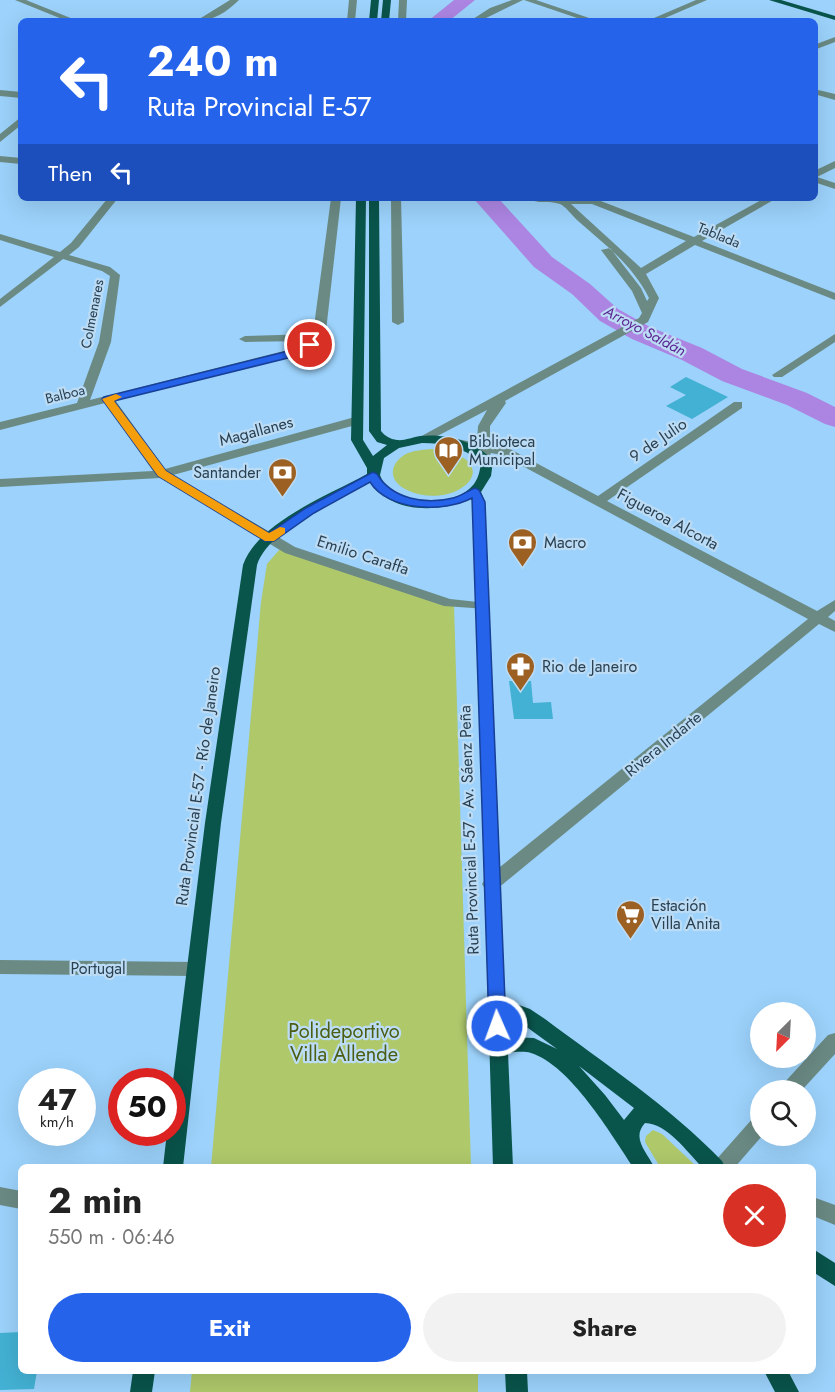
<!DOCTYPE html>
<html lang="en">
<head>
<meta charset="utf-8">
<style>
  :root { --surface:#fff; --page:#f2f2f2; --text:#222; --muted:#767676; --accent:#2563eb }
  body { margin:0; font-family:Jost,sans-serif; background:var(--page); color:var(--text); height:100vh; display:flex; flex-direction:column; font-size:22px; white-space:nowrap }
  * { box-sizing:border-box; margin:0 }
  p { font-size:20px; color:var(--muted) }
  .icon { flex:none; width:33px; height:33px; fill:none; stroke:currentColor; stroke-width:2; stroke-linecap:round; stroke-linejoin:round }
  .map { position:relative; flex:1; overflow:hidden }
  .side { position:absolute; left:18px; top:1164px; width:798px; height:210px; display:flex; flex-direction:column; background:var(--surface); border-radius:9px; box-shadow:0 6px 24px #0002 }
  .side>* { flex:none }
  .guide { position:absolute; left:18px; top:18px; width:800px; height:183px; border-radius:9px; box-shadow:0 6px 24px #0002; background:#2563eb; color:#fff; overflow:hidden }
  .needle { width:39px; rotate:204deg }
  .buttons { position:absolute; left:750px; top:1002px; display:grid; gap:12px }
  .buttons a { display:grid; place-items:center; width:66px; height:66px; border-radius:50%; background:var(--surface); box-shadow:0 6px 24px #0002; font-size:30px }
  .speed { position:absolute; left:18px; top:1068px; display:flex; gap:12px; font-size:30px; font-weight:700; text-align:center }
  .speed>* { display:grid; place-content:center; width:78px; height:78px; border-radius:50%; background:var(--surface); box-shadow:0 6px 24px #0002; line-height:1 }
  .speed small { font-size:15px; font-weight:400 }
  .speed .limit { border:9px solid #d22; background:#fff; color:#111 }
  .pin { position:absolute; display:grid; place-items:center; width:51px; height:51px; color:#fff; margin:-26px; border:3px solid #fff; border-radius:50%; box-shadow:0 2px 6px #0007 }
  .me { position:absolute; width:66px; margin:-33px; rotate:358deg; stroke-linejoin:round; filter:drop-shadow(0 0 4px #0008) }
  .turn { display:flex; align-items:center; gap:21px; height:126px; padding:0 30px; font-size:27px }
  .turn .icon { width:78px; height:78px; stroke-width:2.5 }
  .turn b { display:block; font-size:42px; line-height:51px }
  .then { display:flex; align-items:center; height:57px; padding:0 30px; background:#0003; gap:12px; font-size:22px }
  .round { display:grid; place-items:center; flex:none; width:63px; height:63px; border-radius:32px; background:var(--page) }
  .summary { display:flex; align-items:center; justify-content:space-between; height:102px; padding:0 30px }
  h1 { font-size:36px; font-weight:700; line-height:45px }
  .button { display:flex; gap:12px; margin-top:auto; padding:12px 30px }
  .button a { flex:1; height:69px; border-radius:36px; background:var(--accent); color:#fff; font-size:24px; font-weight:700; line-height:69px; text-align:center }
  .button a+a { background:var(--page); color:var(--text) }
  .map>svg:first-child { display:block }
  .green { fill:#aec86a }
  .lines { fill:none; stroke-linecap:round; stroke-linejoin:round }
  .river { fill:#ac85e2; fill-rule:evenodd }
  .building { fill:#43b1d3 }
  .minor { fill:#6b8a84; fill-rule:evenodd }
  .major { fill:#09544b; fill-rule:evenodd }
  .route { fill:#2563eb; stroke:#184099; stroke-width:1.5 }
  .slow { fill:#f59e0b }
  .labels { text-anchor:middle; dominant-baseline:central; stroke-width:4.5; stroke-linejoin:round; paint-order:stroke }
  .far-street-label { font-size:14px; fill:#293f4f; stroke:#bcdcf5 }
  .far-water-label { font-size:15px; font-style:italic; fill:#5c2692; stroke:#bcdcf5 }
  .street-label { font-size:16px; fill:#293f4f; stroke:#bcdcf5 }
  .poi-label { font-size:16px; fill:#293f4f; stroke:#bcdcf5; text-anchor:start }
  .near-park-label { font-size:20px; fill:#4c5e12; stroke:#bcdcf5 }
</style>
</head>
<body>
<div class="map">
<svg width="835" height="1392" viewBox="0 0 835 1392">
  <rect width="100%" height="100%" fill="#9cd2fb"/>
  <path class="green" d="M436,449C511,461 456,513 407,490C387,481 389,462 408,453C417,450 426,449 436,449Z
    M280,549L454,606L471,1167H211L261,602L267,564Z
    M653,1130L662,1134L697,1167H660L645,1142L646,1136Z
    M192,1371H478V1392H190Z"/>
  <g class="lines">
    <path class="river" d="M454,0H475L449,21H428Z
      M473,198H498L552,257L590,284L618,309L650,327L702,348L742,369L807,393L835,407V427L825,424L787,405L722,381L682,360L632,339L600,321L572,294L534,267Z"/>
  </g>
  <path class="building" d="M686,377L728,397L692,419L666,406L686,395L670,387Z
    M509,681H531L533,703L551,702L553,719H514Z
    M21,1332V1371H37L34,1389L0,1390V1333Z"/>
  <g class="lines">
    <path class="minor" d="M15,0H26L78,21H67Z
      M230,0H239C227,12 213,21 196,21Z
      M349,0H357L355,21H347Z
      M399,0H407L406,21H398Z
      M512,0H523L480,21H470L490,8Z
      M524,0H536L598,21H586Z
      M696,0H707L658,21H647Z
      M835,37V42L814,50V45Z
      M814,89L835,94V100L814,94Z
      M0,90L21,92V98L0,96Z
      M21,117V125L0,142V134Z
      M0,156L21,158V164L0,162Z
      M835,161V168L817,177L835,183V189L814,182V171Z
      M108,198H118L79,247L69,255L110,267L120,275L111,342L90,400L300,347L308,341L245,342L239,339L245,336L313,334L331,198H341L326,331L318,343L308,351L115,400L165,469L355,417H363V423L173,475L295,547L450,599L487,603L489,606L487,609L444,606L285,553L160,478L0,487V479L153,471L105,403L0,430V422L77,403L99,342L110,276L102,271L63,259L0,307V299L54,257L0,240V234L60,252L71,243Z
      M391,198H401L404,322L398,325L392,322Z
      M528,198H593L694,237L765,198H777L702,241L835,293V300L695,245L646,274L659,298L648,322L505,401L506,403L490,426V445L510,449L598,496L734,402H742V408L607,501L817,611L835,600V611L828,617L835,621V632L819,624L497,889L491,891L485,889L482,884L485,879L808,619L502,455L491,453L489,457H481L478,451L453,446L451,443L457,439L477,443L478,426L487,410L426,442H418L416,439L639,318L642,313L632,291L601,250L610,248L641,288L647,301L649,298C632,264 604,244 577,220C572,215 565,206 560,204C549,200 537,205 528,198ZM571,204H592L686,241L641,268Z
      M835,334V342L782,377H774L772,375Z
      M0,960L195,962L201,964L204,969L201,974L195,976L0,974Z
      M835,1033V1054L802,1090H781L783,1084L828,1035Z
      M760,1115L762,1136L735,1167H712L715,1161L753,1118Z
      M0,1187L21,1191V1209L0,1205Z
      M813,1197L835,1205V1225L813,1216Z"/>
    <path class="major" d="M371,0H379L377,21H369Z
      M383,0H391L389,21H381Z
      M769,0H781L835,16V20Z
      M356,198H366L363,440L373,456L387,445L377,442L369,431V198H379L381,431C385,436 390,439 397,440C404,441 413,437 420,436C445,433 477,441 493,461L491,476L481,492L485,502L505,1000L530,1009L545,1019C605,1064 669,1106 722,1161L725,1167H702C686,1151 668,1124 645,1123C631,1138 647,1152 654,1167H633C611,1134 570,1065 531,1053C524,1051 515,1052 508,1053L513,1167H493L473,502L471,499C440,512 392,515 371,482C337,501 269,528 257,565L221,823L183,1167H163L167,1132H172V1089L205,823L243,565C258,522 329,495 367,474V468L351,440ZM422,443C444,443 463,447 481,462C480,470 479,477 474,484C454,510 391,507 380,475L384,458L399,448ZM506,1016L517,1020L557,1049L534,1038L507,1037ZM579,1066L634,1108L624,1120L605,1095Z
      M813,1249L835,1263V1286L813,1272Z
      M133,1371H155L152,1392H130Z
      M505,1371H527L528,1392H506Z
      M764,1371H788L799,1392H775Z"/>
  </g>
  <path class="route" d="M310,342L315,345L300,355L114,401L166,471L269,533L306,508L373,472L377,474C392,499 425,505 453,498C461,496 467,491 475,488L479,490L485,502L506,1026L503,1031L497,1033L491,1031L489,1026L472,498C444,513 388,511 370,482L314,513L274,541H265L158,476L102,399L104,397L292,350Z"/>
  <path class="slow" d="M116,394L122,397L114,401L166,471L269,533L280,527L285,528V533L274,541H265L158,476L102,399Z"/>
  <defs>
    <symbol id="library-pin" viewBox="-11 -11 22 30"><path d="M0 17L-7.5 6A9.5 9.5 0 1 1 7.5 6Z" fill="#9c6022" stroke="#bcdcf5"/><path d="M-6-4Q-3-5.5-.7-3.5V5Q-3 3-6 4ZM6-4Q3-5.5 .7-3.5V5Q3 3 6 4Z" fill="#fff"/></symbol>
    <symbol id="bank-pin" viewBox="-11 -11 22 30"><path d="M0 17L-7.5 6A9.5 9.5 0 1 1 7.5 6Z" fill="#9c6022" stroke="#bcdcf5"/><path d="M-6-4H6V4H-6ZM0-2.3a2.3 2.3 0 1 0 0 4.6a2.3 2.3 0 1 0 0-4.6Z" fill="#fff"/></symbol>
    <symbol id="pharmacy-pin" viewBox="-11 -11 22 30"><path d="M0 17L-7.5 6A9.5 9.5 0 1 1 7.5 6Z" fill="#9c6022" stroke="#bcdcf5"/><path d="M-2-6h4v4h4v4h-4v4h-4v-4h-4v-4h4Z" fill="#fff"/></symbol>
    <symbol id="supermarket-pin" viewBox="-11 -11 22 30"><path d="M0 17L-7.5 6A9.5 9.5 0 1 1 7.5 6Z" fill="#9c6022" stroke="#bcdcf5"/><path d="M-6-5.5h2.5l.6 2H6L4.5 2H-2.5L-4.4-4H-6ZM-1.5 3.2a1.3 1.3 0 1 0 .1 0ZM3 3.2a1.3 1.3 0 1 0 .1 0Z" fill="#fff"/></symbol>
  </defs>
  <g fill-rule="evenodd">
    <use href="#library-pin" x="432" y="434" width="33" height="45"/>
    <use href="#bank-pin" x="266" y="456" width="33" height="45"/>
    <use href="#bank-pin" x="506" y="526" width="33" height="45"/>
    <use href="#pharmacy-pin" x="504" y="650" width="33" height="45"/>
    <use href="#supermarket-pin" x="614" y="898" width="33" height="45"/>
  </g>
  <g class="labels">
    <g class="far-street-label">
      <text transform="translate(719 235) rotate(22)">Tablada</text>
      <text transform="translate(92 314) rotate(-79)">Colmenares</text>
      <text transform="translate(65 394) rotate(-14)">Balboa</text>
    </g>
    <g class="far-water-label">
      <text transform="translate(645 331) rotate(28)">Arroyo Saldán</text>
    </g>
    <g class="street-label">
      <text transform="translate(256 431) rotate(-15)">Magallanes</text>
      <text transform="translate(658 440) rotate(-34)">9 de Julio</text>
      <text transform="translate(668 519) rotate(28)">Figueroa Alcorta</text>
      <text transform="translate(363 555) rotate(18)">Emilio Caraffa</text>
      <text transform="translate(663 744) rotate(-39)">Rivera Indarte</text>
      <text transform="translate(198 786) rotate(-82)">Ruta Provincial E-57 - Río de Janeiro</text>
      <text transform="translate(469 830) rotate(-92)">Ruta Provincial E-57 - Av. Sáenz Peña</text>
      <text x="98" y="968">Portugal</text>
    </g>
    <g class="poi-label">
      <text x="469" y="441">Biblioteca<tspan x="469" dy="18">Municipal</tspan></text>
      <text x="261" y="472" text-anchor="end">Santander</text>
      <text x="544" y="542">Macro</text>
      <text x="542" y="666">Rio de Janeiro</text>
      <text x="651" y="905">Estación<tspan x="651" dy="18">Villa Anita</tspan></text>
    </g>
    <g class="near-park-label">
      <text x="344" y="1031">Polideportivo<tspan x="344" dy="23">Villa Allende</tspan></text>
    </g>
  </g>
</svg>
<div class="buttons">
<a><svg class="needle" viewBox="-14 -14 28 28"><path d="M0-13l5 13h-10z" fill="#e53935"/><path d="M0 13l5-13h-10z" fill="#767676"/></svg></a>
<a><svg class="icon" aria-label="search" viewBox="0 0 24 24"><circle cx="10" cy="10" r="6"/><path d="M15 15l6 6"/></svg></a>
</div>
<div class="speed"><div>47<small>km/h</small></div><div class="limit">50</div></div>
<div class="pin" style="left:310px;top:345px;background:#d93025"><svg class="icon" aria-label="arrive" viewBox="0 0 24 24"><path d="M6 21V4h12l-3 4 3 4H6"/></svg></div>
<svg class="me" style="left:497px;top:1026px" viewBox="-20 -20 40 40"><circle r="17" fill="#2563eb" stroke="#fff" stroke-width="3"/><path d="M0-11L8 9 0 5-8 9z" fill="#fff"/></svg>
<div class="guide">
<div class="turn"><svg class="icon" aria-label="left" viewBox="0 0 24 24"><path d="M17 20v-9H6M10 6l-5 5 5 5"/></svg><div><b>240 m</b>Ruta Provincial E-57</div></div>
<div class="then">Then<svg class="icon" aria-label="left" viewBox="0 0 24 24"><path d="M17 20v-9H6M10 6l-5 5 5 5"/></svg></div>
</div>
<section class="side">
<div class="summary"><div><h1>2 min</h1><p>550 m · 06:46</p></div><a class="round" style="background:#d93025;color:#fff"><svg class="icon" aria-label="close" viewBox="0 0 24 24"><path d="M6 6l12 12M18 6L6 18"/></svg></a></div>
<div class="button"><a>Exit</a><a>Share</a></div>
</section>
</div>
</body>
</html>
